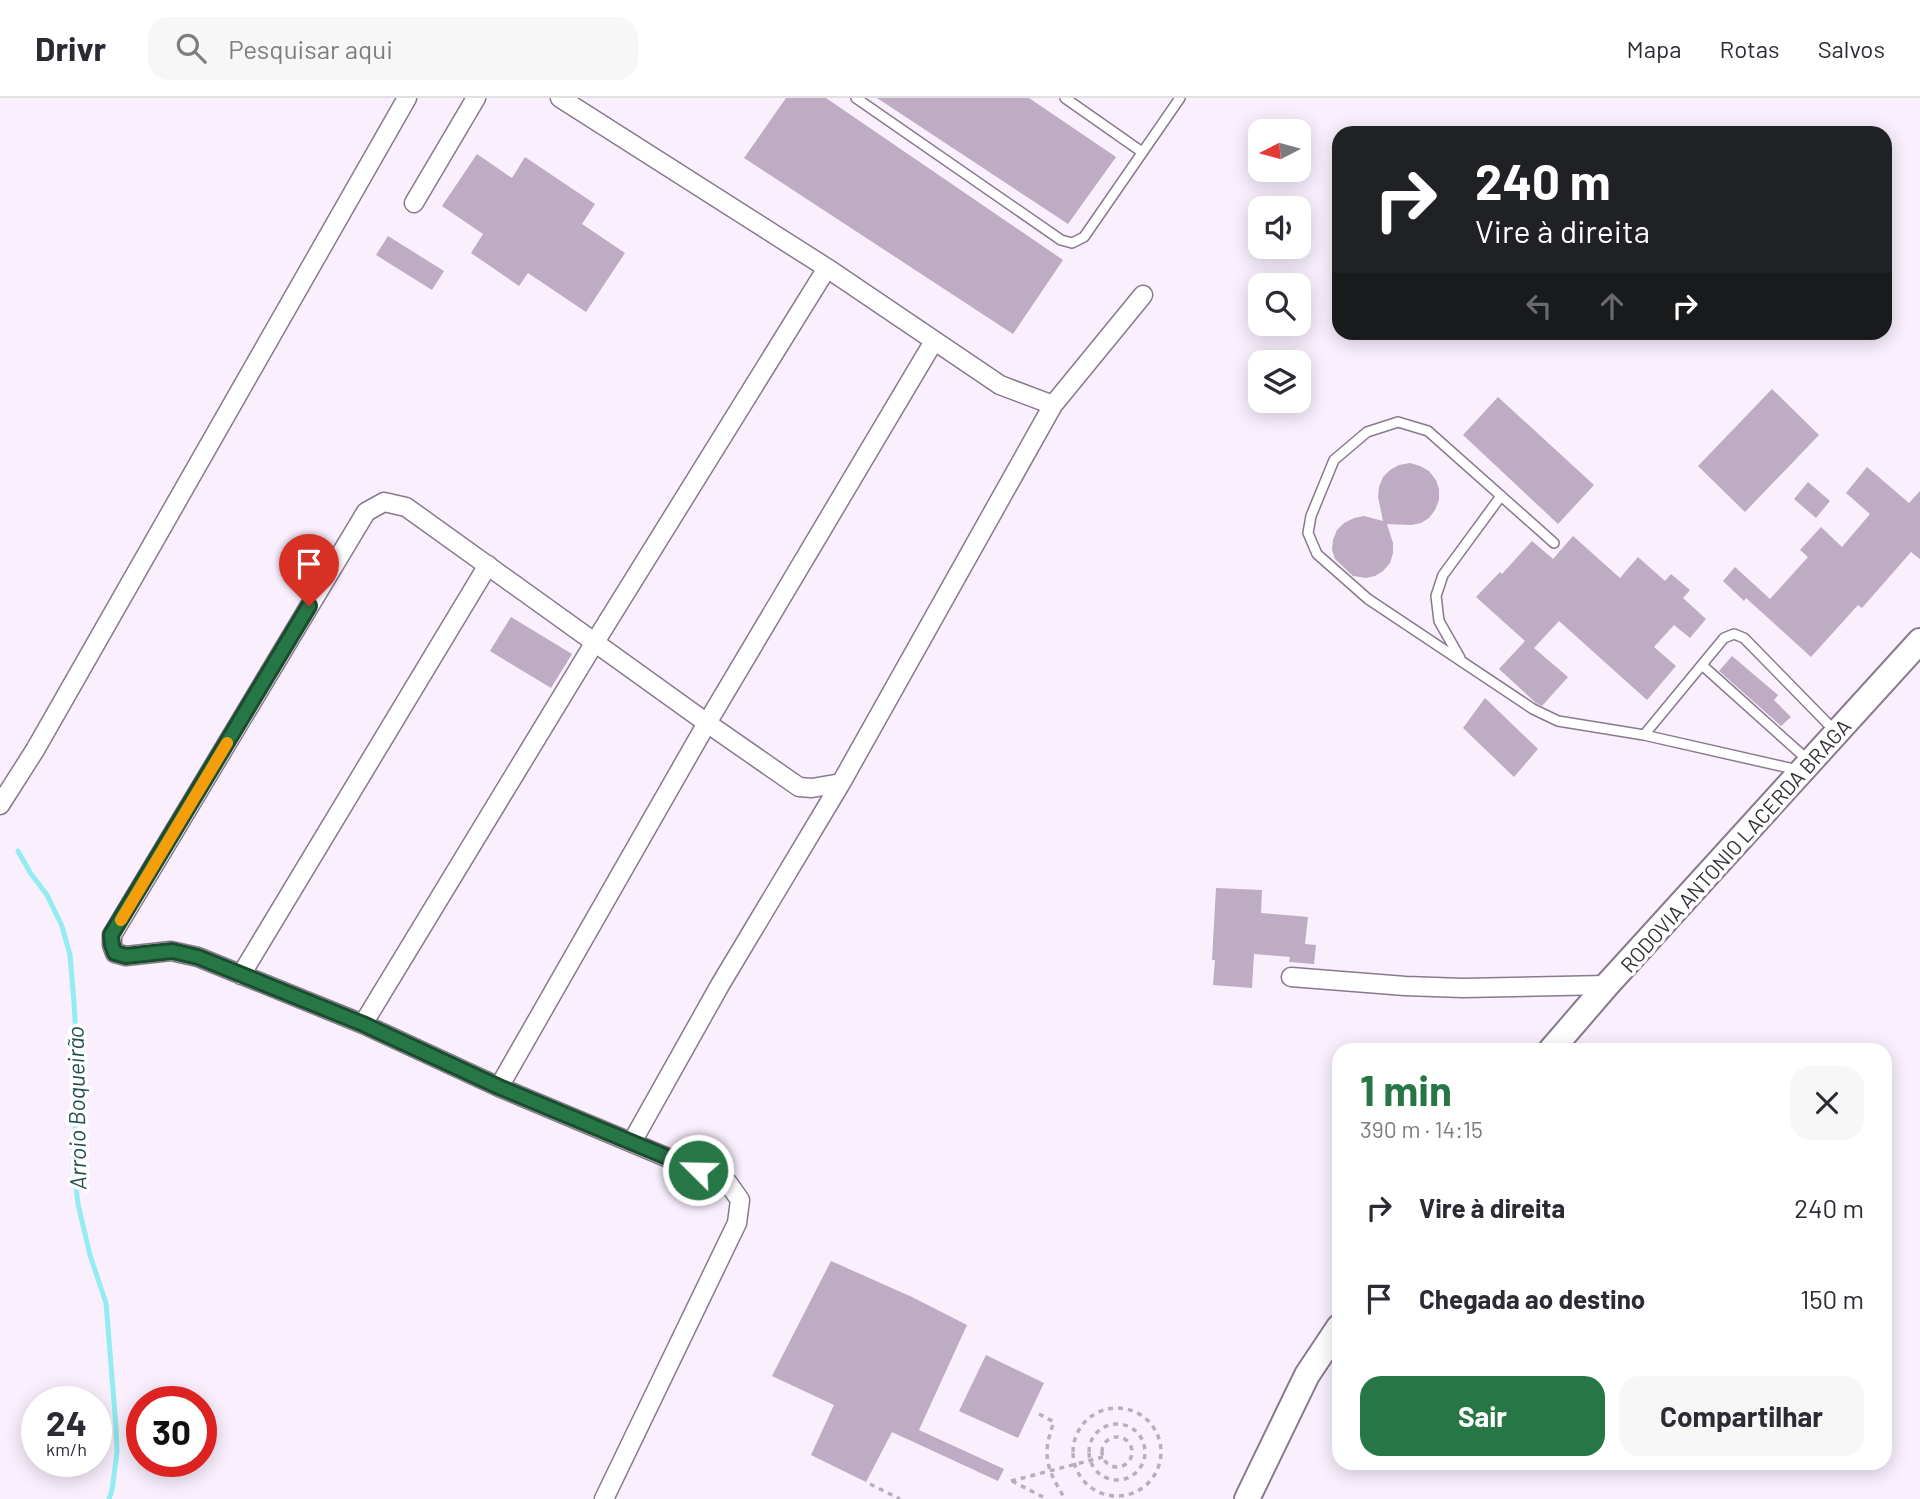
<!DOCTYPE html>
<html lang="pt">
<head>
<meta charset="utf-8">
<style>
  :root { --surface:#fff; --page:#f7f7f7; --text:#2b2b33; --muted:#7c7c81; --line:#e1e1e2; --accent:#277646 }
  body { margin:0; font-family:Barlow,sans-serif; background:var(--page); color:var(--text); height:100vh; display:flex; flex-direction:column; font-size:26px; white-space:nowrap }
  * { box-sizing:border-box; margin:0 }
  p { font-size:23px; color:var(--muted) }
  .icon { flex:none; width:38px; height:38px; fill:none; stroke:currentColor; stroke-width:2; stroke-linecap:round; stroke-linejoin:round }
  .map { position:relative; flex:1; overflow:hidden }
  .side { position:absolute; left:1332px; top:945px; width:560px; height:427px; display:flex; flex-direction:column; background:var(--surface); border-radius:21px; box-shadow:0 4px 18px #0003 }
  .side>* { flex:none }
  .top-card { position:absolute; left:1332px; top:28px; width:560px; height:214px; border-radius:21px; box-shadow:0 4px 18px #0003; background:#202124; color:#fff; overflow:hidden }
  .needle { width:46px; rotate:264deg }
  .controls { position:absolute; left:1248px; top:21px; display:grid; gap:14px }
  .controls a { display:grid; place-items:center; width:63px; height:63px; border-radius:14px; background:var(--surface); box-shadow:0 4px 18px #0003; font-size:35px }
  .speed { position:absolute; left:21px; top:1288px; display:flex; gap:14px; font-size:35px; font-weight:700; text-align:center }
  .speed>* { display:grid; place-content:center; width:91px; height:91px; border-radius:50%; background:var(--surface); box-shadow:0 4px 18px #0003; line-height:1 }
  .speed small { font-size:18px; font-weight:400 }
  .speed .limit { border:10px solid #d22; background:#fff; color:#111 }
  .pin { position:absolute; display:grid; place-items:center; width:60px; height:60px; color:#fff; margin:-72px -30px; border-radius:50% 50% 50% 0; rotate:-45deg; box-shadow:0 0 7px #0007 }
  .pin .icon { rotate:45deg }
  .me { position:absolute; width:77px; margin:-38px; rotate:293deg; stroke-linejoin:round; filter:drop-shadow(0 0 5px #0008) }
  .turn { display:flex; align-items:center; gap:24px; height:147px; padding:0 28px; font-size:32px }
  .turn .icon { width:91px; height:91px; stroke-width:2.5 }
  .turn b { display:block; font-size:49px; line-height:60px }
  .lanes { display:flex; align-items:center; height:66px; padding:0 28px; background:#0003; justify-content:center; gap:35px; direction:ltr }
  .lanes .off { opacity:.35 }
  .round { display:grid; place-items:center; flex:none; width:74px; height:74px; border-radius:21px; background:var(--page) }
  .headline { display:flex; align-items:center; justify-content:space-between; height:119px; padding:0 28px }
  h1 { font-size:42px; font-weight:700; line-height:52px; color:var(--accent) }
  .cta { display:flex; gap:14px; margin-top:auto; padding:14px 28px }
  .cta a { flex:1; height:80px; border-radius:21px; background:var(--accent); color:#fff; font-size:28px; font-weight:700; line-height:80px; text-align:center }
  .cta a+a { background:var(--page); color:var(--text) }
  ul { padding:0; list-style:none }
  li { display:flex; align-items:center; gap:21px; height:91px; padding:0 28px }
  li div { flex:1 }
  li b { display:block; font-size:26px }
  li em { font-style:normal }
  header { display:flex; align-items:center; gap:42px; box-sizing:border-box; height:98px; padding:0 35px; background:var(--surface); border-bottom:2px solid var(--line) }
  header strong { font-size:33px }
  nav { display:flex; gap:38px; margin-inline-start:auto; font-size:24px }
  .search { width:490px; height:63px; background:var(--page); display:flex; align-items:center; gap:18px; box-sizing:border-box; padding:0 24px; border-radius:21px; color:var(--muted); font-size:26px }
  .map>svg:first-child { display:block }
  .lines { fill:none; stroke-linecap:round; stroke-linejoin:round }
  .stream { stroke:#93ecf1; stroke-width:5 }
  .building { fill:#bdacc3 }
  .lane-casing { stroke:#89798e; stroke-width:12 }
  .street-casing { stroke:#89798e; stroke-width:21 }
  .secondary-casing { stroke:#89798e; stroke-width:28 }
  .path { stroke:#b8afbc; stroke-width:3.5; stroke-dasharray:5 5; stroke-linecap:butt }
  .lane { stroke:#fff; stroke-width:9 }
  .street { stroke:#fff; stroke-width:18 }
  .secondary { stroke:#fff; stroke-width:24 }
  .route-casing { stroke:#194d2e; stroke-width:18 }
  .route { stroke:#277646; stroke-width:12 }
  .slow { stroke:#f59e0b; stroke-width:12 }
  .labels { text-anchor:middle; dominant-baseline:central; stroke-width:7; stroke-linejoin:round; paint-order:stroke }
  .street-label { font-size:21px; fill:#373039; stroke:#fff }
  .water-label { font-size:23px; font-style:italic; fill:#254f51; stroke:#fff }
</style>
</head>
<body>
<header>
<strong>Drivr</strong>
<div class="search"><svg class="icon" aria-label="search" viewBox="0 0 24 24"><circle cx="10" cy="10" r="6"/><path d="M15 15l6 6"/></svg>Pesquisar aqui</div>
<nav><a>Mapa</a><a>Rotas</a><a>Salvos</a></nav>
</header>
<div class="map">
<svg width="1920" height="1401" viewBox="0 0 1920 1401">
  <rect width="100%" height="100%" fill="#f9effd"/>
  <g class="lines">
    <path class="stream" d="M18,753L31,776L47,797L62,828L70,857L74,904L77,957V1003L73,1064L78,1106L90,1157L106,1205L116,1329L117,1354L112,1392L109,1401"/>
  </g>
  <path class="building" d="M786,0H826L1063,162L1013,236L744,60Z
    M877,0H1029L1116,59L1068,126Z
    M477,56L512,80L525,59L595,106L582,126L625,155L586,214L528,175L519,188L471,155L483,136L442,108Z
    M388,138L444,173L432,192L376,157Z
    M1772,291L1819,337L1745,414L1698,368Z
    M1498,299L1594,387L1558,426L1463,337Z
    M1410,365L1420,368L1429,373L1436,382L1439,391V402L1435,412L1429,420L1421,425L1411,427L1387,426L1393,445V455L1390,465L1383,473L1375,478L1366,480L1353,478L1335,461L1332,452L1333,442L1337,432L1344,425L1354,420L1364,418L1383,423L1378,399L1379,389L1383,379L1390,372L1399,367Z
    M1867,369L1909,405L1920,393V461L1911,454L1862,510L1858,507L1811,559L1746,500L1744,503L1723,483L1735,469L1770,501L1808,459L1800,452L1821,429L1842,449L1870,416L1846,395Z
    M1808,384L1830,403L1816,420L1794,401Z
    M1573,438L1620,480L1638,459L1665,483L1671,476L1690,492L1683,500L1706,521L1690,540L1674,527L1654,549L1676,568L1647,602L1559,523L1534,550L1568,579L1542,608L1536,605L1499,571L1525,543L1476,499L1500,474L1502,476L1532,443L1553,461Z
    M511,519L572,556L551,590L490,553Z
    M1732,558L1778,597L1774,602L1791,619L1781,628L1719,573Z
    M1485,600L1538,651L1514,679L1463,630Z
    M1216,790L1262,792L1261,815L1308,819L1305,846L1316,847L1314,866L1289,864L1290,859L1254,856L1252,890L1213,887L1215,862H1212Z
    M831,1163L912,1199L967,1227L919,1332L1004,1371L998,1383L892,1334L866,1384L811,1357L834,1307L772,1278Z
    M986,1257L1044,1285L1018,1340L959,1313Z"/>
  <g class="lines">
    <defs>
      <path id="lane" d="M856,0L1061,142L1072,145L1084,139L1180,0
        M1065,0L1142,54
        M1554,445L1428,333L1398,324L1367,334L1334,362L1311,418L1308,435L1317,456L1368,501L1533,611L1558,623L1644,637L1798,672
        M1460,560L1439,523L1436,498L1443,477L1501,398
        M1702,567L1809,663
        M1644,637L1724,540L1734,536L1744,540L1836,634"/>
      <path id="street" d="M560,0L827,170L1000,287L1053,307
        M414,105L476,0
        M0,707L35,652L407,0
        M241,877L488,467
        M1291,879L1405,888L1463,890L1607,887
        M363,926L595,544L827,170
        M499,989L707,625L934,243
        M632,1044L720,887L841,685L1053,307L1143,197
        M604,1401L737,1125L740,1102L728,1085L499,989L363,926L198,859L171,853L126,858L115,855L112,847V837L366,414L384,404L406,409L707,625L799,689L812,690L841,685"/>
      <path id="secondary" d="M1551,952L1607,887L1920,543
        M1247,1401L1307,1277L1339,1229"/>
    </defs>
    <use href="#lane" class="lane-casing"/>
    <use href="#street" class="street-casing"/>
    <use href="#secondary" class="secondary-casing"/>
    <path class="path" d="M1073 1354a44 44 0 1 1 88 0a44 44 0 1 1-88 0Z
      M1039,1316L1054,1324C1041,1358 1047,1371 1065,1401
      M1089 1354a28 28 0 1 1 56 0a28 28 0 1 1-56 0Z
      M1102 1354a15 15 0 1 1 30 0a15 15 0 1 1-30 0Z
      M1011,1383L1103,1359
      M1012,1383L1047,1401
      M870,1386L900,1401"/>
    <use href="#lane" class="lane"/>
    <use href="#street" class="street"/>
    <use href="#secondary" class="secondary"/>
  </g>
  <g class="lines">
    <defs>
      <path id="route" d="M309,508L111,837L112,847L115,855L126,858L172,853L198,859L363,926L499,989L698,1072"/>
    </defs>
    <use href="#route" class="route-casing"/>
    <use href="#route" class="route"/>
    <path class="slow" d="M121,822L227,645"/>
  </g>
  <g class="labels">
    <g class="street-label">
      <text transform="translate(1735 747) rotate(-48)">RODOVIA ANTONIO LACERDA BRAGA</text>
    </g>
    <g class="water-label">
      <text transform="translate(76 1010) rotate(-91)">Arroio Boqueirão</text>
    </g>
  </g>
</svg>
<div class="controls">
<a><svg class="needle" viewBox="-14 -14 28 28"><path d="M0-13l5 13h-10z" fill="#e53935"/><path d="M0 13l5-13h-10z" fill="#7c7c81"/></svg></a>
<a><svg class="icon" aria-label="sound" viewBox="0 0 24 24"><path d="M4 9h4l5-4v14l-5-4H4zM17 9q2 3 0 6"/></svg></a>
<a><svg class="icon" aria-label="search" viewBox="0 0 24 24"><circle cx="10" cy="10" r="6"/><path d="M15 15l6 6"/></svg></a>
<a><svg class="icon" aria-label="layers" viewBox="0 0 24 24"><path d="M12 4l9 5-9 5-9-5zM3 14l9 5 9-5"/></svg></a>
</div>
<div class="speed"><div>24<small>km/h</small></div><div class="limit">30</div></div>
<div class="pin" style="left:309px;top:508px;background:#d93025"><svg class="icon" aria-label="arrive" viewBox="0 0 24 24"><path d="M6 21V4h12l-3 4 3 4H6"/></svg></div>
<svg class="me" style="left:698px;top:1072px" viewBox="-20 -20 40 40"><circle r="17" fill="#277646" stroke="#fff" stroke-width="3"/><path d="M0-11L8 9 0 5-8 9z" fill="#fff"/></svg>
<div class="top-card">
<div class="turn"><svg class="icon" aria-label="right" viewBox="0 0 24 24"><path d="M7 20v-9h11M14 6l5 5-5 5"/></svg><div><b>240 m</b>Vire à direita</div></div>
<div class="lanes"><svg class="icon off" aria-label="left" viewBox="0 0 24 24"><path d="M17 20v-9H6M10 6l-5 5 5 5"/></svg><svg class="icon off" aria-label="ahead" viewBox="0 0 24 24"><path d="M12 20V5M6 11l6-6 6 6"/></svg><svg class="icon" aria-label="right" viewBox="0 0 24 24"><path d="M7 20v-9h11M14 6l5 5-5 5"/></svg></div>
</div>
<section class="side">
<div class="headline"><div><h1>1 min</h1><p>390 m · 14:15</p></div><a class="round"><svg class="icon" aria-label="close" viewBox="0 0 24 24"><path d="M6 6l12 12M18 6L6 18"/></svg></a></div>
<ul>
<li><svg class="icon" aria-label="right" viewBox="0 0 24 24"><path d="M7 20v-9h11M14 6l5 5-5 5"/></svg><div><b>Vire à direita</b></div><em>240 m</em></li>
<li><svg class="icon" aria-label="arrive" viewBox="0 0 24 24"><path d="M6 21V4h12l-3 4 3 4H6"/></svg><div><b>Chegada ao destino</b></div><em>150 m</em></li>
</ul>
<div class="cta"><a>Sair</a><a>Compartilhar</a></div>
</section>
</div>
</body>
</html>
